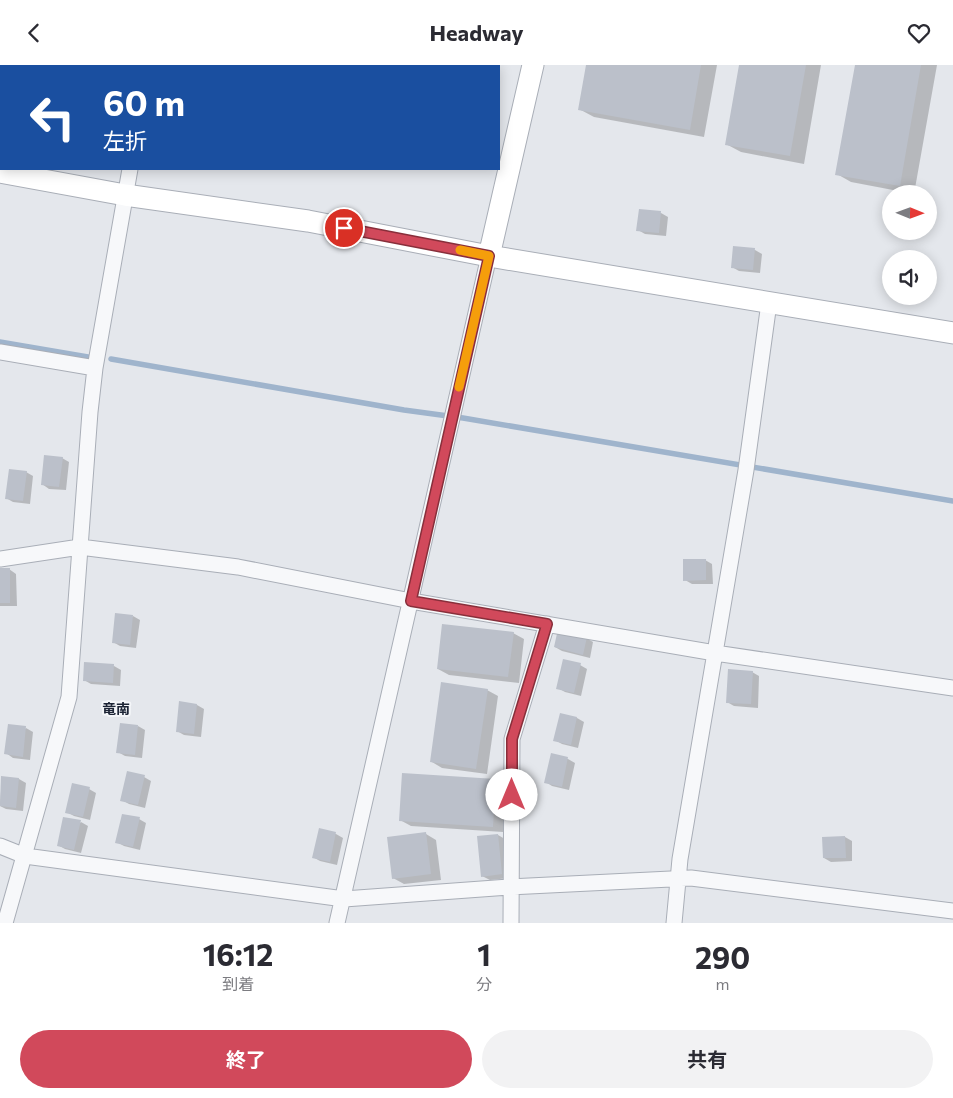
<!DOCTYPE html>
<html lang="ja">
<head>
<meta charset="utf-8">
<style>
  :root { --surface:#fff; --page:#f2f2f3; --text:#2b2b33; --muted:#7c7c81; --accent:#d1495b }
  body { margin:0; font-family:Commissioner,"Noto Sans JP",sans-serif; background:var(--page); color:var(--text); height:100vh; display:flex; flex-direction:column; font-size:19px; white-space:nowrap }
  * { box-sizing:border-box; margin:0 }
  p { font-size:16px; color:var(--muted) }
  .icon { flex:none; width:28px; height:28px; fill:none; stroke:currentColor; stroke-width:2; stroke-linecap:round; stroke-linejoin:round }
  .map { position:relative; height:858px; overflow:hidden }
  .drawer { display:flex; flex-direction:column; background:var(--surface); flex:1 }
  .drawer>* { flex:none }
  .guide { position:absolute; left:0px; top:0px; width:500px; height:105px; box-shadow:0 2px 12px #0003; background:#1a4fa0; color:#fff; overflow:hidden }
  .needle { width:32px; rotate:91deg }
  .controls { position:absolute; left:882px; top:120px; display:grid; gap:10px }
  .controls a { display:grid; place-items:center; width:55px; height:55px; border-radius:50%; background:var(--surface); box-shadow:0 2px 12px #0003; font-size:25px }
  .pin { position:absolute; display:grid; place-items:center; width:42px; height:42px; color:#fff; margin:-21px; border:2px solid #fff; border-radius:50%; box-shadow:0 1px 5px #0007 }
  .me { position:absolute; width:55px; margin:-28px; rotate:0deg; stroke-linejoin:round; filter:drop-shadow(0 0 4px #0008) }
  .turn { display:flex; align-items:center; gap:18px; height:105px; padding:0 20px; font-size:22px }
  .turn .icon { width:65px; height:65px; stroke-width:2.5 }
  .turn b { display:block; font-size:35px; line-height:42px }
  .eta { display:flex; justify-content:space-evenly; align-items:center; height:85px; text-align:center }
  .eta b { font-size:30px; font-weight:700; line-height:35px }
  .button { display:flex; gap:10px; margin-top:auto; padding:10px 20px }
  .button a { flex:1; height:58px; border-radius:30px; background:var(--accent); color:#fff; font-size:20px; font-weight:700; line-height:58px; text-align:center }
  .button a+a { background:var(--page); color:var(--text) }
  header { display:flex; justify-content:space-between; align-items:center; height:65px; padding:0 20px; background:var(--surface); font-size:22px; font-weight:700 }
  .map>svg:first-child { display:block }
  .shadow { fill:#0003 }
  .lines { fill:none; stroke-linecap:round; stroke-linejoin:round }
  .stream { stroke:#9fb4cc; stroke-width:5.5 }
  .building { fill:#bbc0ca }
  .street-casing { stroke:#a9aeb7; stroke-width:17 }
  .secondary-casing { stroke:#a9aeb7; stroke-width:23 }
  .street { stroke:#f7f8fa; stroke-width:15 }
  .secondary { stroke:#fff; stroke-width:21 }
  .route-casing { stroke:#882f3b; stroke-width:12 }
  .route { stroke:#d1495b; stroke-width:9 }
  .slow { stroke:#f59e0b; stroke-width:9 }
  .labels { text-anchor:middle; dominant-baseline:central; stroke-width:4; stroke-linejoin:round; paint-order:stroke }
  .neighbourhood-label { font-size:14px; font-weight:bold; fill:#1d2536; stroke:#f4f6f9 }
</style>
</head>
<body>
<header><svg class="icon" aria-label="back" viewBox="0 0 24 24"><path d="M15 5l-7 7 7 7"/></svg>Headway<svg class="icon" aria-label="heart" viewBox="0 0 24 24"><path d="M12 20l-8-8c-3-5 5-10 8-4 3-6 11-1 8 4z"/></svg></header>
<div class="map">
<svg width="953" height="858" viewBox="0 0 953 858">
  <rect width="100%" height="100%" fill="#e4e7ec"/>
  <path class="shadow" d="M587,0H717L704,72L594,52L579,44Z
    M740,0H821L804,99L741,87L726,79Z
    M856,0H937L914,129L851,117L837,109Z
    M640,145L661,148L668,152L666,171L645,169L638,165Z
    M734,183L755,185L762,189L760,208L739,206L732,202Z
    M62,393L69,397L66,425L49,424L42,419Z
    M26,407L33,411L30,439L13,437L6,433Z
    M705,495L712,499L713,519H692L685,515Z
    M9,504L16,509L17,541H0V505Z
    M133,551L140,555L136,583L120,581L113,577Z
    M513,568L524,574L519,618L449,610L438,604Z
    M586,573L593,577L590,593L562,586L555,582Z
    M580,600L587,604L581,631L565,627L558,623Z
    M114,601L121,605L120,621L91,619L84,615Z
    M752,607L759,611L758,643L734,641L727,637Z
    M487,625L498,631L487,709L442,703L432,697Z
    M180,638L197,640L204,644L201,672L184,670L177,666Z
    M561,649L577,653L584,657L578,683L562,679L555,675Z
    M138,661L145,665L142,693L125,691L118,687Z
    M26,663L33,667L30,695L13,693L6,688Z
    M552,690L568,694L575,698L569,725L552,721L546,717Z
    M2,712L19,714L26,718L23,746L6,744L0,741Z
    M144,712L151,716L145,743L129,739L122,735Z
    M495,715L506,721L503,767L411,761L400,755Z
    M89,724L96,728L90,755L74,751L67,747Z
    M139,754L146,758L140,785L124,781L117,777Z
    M81,757L88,761L81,788L65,784L58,780Z
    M320,765L336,769L343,773L337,800L320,796L313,792Z
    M426,769L436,775L441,815L404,819L393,813Z
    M498,770L505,774L509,813L490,815L482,811Z
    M845,772L852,776V796L831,797L824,793Z"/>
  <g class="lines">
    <path class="stream" d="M0,277L88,292
      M111,294L404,345L463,353L953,436"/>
  </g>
  <path class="building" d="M586,0H701L690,65L578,45Z
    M739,0H806L790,91L725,80Z
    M855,0H921L900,121L835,110Z
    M639,144L661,146L659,168L636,166Z
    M733,181L755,183L753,205L731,203Z
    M44,390L63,392L59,422L41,420Z
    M9,404L27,406L23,436L5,434Z
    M683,494H706V515L683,516Z
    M0,503H10V538H0Z
    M115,548L133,550L130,580L112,578Z
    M442,559L514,567L508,612L437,604Z
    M558,564L587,572L583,590L554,582Z
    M563,594L581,598L574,628L556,624Z
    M84,597L114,599L113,618L83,616Z
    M728,604L753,606L751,639L726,638Z
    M441,617L488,624L476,704L430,697Z
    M179,636L197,639L194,669L176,667Z
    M560,648L577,652L571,680L553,676Z
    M120,658L138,660L135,690L116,688Z
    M8,659L26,661L23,692L4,689Z
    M551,688L568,692L562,722L544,718Z
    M127,706L145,710L138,740L120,736Z
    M402,708L496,714L493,762L399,756Z
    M1,711L19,713L16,743L0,741Z
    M72,718L90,722L83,752L65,748Z
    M122,749L140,752L133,782L115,778Z
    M63,752L81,755L74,785L57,781Z
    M319,763L336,767L330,797L312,793Z
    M426,767L431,809L392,814L387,772Z
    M498,769L502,809L481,812L477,771Z
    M845,771L846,793H823L822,772Z"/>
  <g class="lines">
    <defs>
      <path id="street" d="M146,1L147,0
        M0,287L95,303
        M0,494L80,482L238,502L411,536L715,588L953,623
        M0,781L25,791L344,834L509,822L691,813L953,846
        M5,858L69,632L90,347L95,303L130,104
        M337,858L489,191
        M511,858L512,674L547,559
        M674,858L680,794L746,405L769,238"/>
      <path id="secondary" d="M0,107L125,130L308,156L489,191L953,268
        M489,191L533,0"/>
    </defs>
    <use href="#street" class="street-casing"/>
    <use href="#secondary" class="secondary-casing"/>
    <use href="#street" class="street"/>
    <use href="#secondary" class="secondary"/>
  </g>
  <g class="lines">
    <defs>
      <path id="route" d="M344,163L489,191L411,536L547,559L512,674V730"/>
    </defs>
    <use href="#route" class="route-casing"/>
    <use href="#route" class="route"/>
    <path class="slow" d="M459,322L489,191L460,185"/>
  </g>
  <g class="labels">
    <g class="neighbourhood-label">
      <text x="116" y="643">竜南</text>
    </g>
  </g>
</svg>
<div class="controls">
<a><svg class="needle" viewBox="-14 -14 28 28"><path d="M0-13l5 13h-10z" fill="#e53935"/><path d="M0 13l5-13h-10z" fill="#7c7c81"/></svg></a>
<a><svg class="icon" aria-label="sound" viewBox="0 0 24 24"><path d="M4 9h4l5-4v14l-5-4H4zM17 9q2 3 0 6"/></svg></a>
</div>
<div class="pin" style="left:344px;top:163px;background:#d93025"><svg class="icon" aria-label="arrive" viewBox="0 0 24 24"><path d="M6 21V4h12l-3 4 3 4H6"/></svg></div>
<svg class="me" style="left:512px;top:730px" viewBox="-20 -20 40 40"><circle r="19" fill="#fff"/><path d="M0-13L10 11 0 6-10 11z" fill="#d1495b"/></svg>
<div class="guide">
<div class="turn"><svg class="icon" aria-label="left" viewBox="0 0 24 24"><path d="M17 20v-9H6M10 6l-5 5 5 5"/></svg><div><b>60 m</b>左折</div></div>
</div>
</div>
<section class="drawer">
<div class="eta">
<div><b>16:12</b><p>到着</p></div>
<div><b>1</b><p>分</p></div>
<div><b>290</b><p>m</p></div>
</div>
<div class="button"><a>終了</a><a>共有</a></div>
</section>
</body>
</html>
